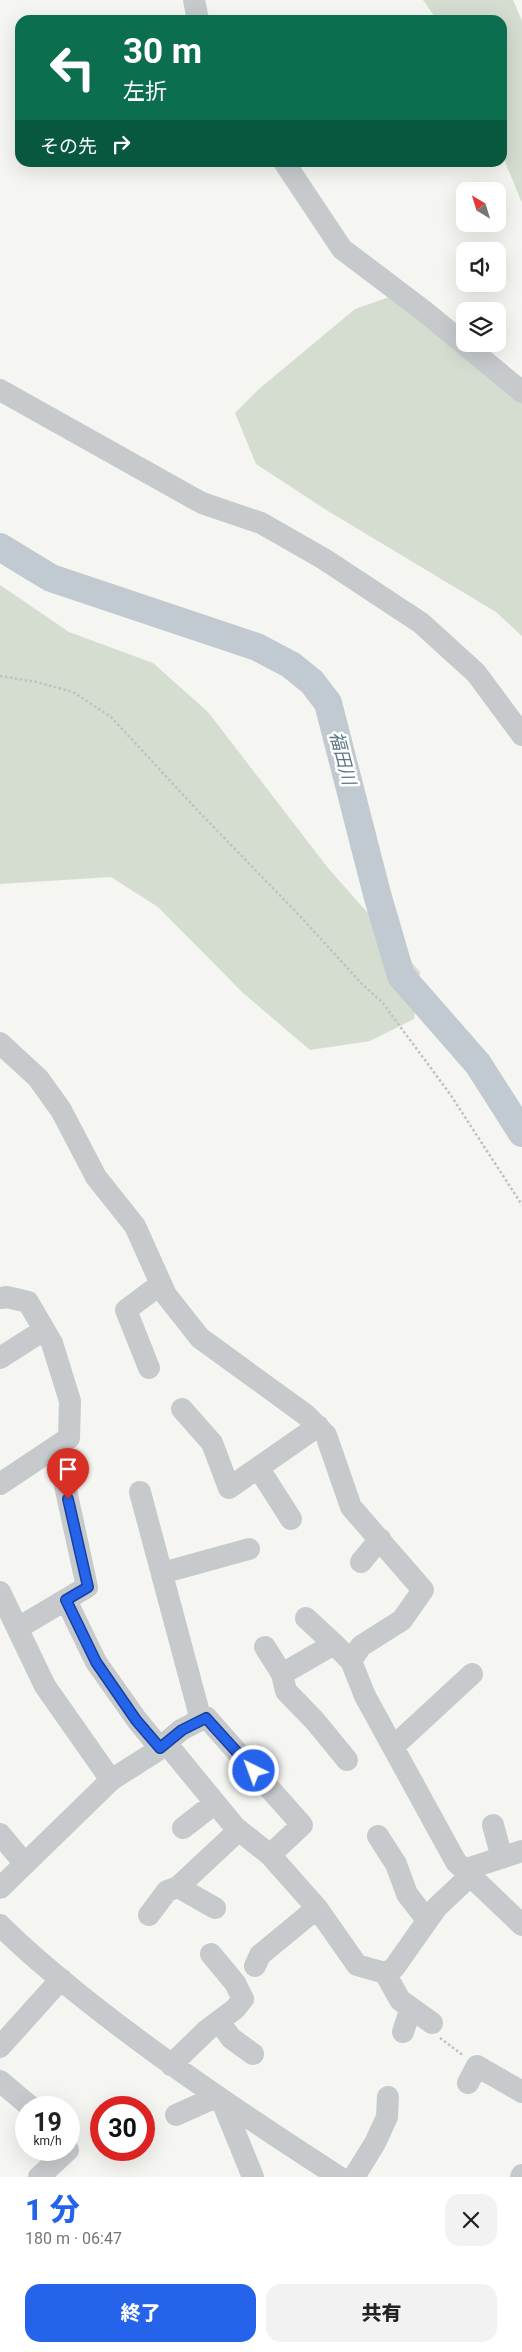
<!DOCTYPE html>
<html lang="ja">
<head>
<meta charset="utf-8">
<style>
  :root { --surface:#fff; --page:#f2f2f2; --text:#222; --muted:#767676; --accent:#2563eb }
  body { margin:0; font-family:Roboto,"Noto Sans JP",sans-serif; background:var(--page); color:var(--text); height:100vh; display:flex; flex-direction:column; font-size:19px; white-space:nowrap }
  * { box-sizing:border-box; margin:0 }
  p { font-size:16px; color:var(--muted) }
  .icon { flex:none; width:28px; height:28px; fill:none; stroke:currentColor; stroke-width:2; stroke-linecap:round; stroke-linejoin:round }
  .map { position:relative; height:2177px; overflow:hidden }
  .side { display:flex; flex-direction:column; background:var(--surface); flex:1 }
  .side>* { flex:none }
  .top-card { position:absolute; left:15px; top:15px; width:492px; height:152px; border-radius:15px; box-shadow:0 5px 20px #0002; background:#0b6e4f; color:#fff; overflow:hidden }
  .needle { width:32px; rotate:322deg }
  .fabs { position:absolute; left:456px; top:182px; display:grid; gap:10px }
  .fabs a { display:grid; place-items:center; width:50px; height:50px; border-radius:10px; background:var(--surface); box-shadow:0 5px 20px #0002; font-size:25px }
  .speed { position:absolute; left:15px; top:2096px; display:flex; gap:10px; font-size:25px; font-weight:700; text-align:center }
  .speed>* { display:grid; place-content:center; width:65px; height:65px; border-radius:50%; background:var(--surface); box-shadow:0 5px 20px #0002; line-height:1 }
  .speed small { font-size:12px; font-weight:400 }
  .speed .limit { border:8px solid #d22; background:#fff; color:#111 }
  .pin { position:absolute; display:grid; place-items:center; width:42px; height:42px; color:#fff; margin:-51px -21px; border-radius:50% 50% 50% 0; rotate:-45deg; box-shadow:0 0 5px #0007 }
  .pin .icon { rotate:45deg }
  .me { position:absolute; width:55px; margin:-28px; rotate:318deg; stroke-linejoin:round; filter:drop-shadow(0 0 4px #0008) }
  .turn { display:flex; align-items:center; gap:18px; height:105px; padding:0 25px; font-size:22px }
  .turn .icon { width:65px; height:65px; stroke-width:2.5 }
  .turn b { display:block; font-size:35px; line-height:42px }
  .then { display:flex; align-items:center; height:48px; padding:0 25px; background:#0003; gap:10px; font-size:19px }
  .round { display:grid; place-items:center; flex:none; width:52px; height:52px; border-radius:15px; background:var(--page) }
  .headline { display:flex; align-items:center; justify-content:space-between; height:85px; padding:0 25px }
  h1 { font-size:30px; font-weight:800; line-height:38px; color:var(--accent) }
  .cta { display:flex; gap:10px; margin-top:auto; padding:10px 25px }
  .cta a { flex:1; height:58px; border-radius:15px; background:var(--accent); color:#fff; font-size:20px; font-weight:800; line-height:58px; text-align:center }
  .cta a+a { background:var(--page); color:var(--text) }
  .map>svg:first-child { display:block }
  .green { fill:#d5ddd1 }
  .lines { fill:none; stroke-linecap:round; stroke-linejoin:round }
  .river { stroke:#c0cad0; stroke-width:28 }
  .path { stroke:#c0c1c3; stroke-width:2.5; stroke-dasharray:2.5 2.5; stroke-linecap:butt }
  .minor { stroke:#c7cacd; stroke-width:22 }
  .route-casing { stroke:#184099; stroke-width:12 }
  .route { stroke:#2563eb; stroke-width:9 }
  .labels { text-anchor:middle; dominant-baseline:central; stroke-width:5; stroke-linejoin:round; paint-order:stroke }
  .water-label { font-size:18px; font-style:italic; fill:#5d7782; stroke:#fff }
</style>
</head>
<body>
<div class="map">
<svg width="522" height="2177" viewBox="0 0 522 2177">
  <rect width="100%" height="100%" fill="#f5f5f1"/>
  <path class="green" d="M423,0H513L522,21V203L503,157L502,20H437Z
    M398,294L522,391V636L496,612L328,511L256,464L235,413L259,389L355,309Z
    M0,585L69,632L153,663L208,712L328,868L420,972L414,1019L370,1041L310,1050L243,993L158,907L111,877L0,884Z"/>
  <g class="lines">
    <path class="river" d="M0,547L51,578L257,647L291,665L312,682L328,703L377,894L401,976L478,1064L522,1133"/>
    <path class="path" d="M0,676L37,682L73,692L111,717L201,814L299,915L362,984L382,1002L450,1094L522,1205
      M440,2038L464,2056"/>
    <path class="minor" d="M194,0L198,20
      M284,162L342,249L424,311L522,392
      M0,390L202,503L261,523L324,559L421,623L476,673L522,735
      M0,1043L38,1078L61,1110L96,1177L135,1226L166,1295L200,1338L306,1415L326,1435L351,1507L423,1590L402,1620L361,1646L351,1661L365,1696L456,1862L522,1925
      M0,1298L7,1297L28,1302L52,1343L70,1401L69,1438L0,1484
      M0,1358L44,1330
      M149,1368L126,1310L161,1284
      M182,1409L212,1443L229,1488L318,1426
      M259,1469L291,1519
      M140,1492L201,1720
      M361,1562L380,1539
      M162,1573L249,1549
      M0,1592L45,1686L111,1780
      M66,1600L96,1662L137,1720L160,1748
      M306,1618L334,1644
      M18,1628L87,1587L64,1481
      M265,1647L282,1674L334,1644L351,1661
      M282,1674L286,1691L315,1721L347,1760
      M166,1743L235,1827L270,1855L317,1908L357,1965L385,1973L394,1968L437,1907L470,1876
      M393,1747L472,1674
      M493,1825L502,1858
      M183,1828L215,1803
      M0,1834L25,1864
      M378,1836L396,1864L407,1894L427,1920
      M464,1870L522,1851
      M178,1887L215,1908
      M0,1888L111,1780L155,1752L181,1730L206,1717L302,1825L270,1855
      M149,1915L167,1891L178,1887L239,1830
      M0,1925C27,1952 56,1976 86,2000C168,2065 251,2120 339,2177
      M255,1966L260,1955L317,1908
      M385,1973L400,2000L432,2023
      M219,2021L231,2038L253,2054
      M403,2032L411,2008
      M0,2047L61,1979
      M171,2065L207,2030L235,2009L243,1999L235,1983L211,1954
      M0,2081L32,2108
      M468,2083L477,2066L522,2092
      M222,2101L253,2177
      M176,2115L216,2097
      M39,2177L68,2150
      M354,2177L375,2143L387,2117L388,2097
      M521,2177L522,2175"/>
  </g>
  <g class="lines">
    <defs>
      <path id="route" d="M68,1499L88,1587L66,1600L96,1662L136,1720L160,1748L182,1730L206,1718L254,1771"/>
    </defs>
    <use href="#route" class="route-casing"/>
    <use href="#route" class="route"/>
  </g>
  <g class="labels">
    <g class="water-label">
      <text transform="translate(343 758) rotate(75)">福田川</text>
    </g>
  </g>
</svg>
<div class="fabs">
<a><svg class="needle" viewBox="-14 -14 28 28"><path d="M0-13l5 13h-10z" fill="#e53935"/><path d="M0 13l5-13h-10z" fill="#767676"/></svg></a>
<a><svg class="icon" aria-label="sound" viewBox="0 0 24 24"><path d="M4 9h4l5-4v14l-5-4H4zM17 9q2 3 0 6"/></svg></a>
<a><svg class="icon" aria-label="layers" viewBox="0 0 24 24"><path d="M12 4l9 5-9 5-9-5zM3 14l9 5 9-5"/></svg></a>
</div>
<div class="speed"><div>19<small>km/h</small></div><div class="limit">30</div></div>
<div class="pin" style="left:68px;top:1499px;background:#d93025"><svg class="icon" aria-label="arrive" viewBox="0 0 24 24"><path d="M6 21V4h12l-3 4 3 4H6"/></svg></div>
<svg class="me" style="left:254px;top:1771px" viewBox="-20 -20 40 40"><circle r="17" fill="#2563eb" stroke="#fff" stroke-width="3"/><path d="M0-11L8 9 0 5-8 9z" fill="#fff"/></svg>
<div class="top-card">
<div class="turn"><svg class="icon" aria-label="left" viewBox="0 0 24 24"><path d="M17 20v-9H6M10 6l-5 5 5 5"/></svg><div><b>30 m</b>左折</div></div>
<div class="then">その先<svg class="icon" aria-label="right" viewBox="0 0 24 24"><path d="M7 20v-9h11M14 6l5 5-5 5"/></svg></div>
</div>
</div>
<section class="side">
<div class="headline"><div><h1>1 分</h1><p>180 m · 06:47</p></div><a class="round"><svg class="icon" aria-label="close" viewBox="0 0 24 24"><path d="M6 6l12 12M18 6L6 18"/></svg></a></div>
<div class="cta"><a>終了</a><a>共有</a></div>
</section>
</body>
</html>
